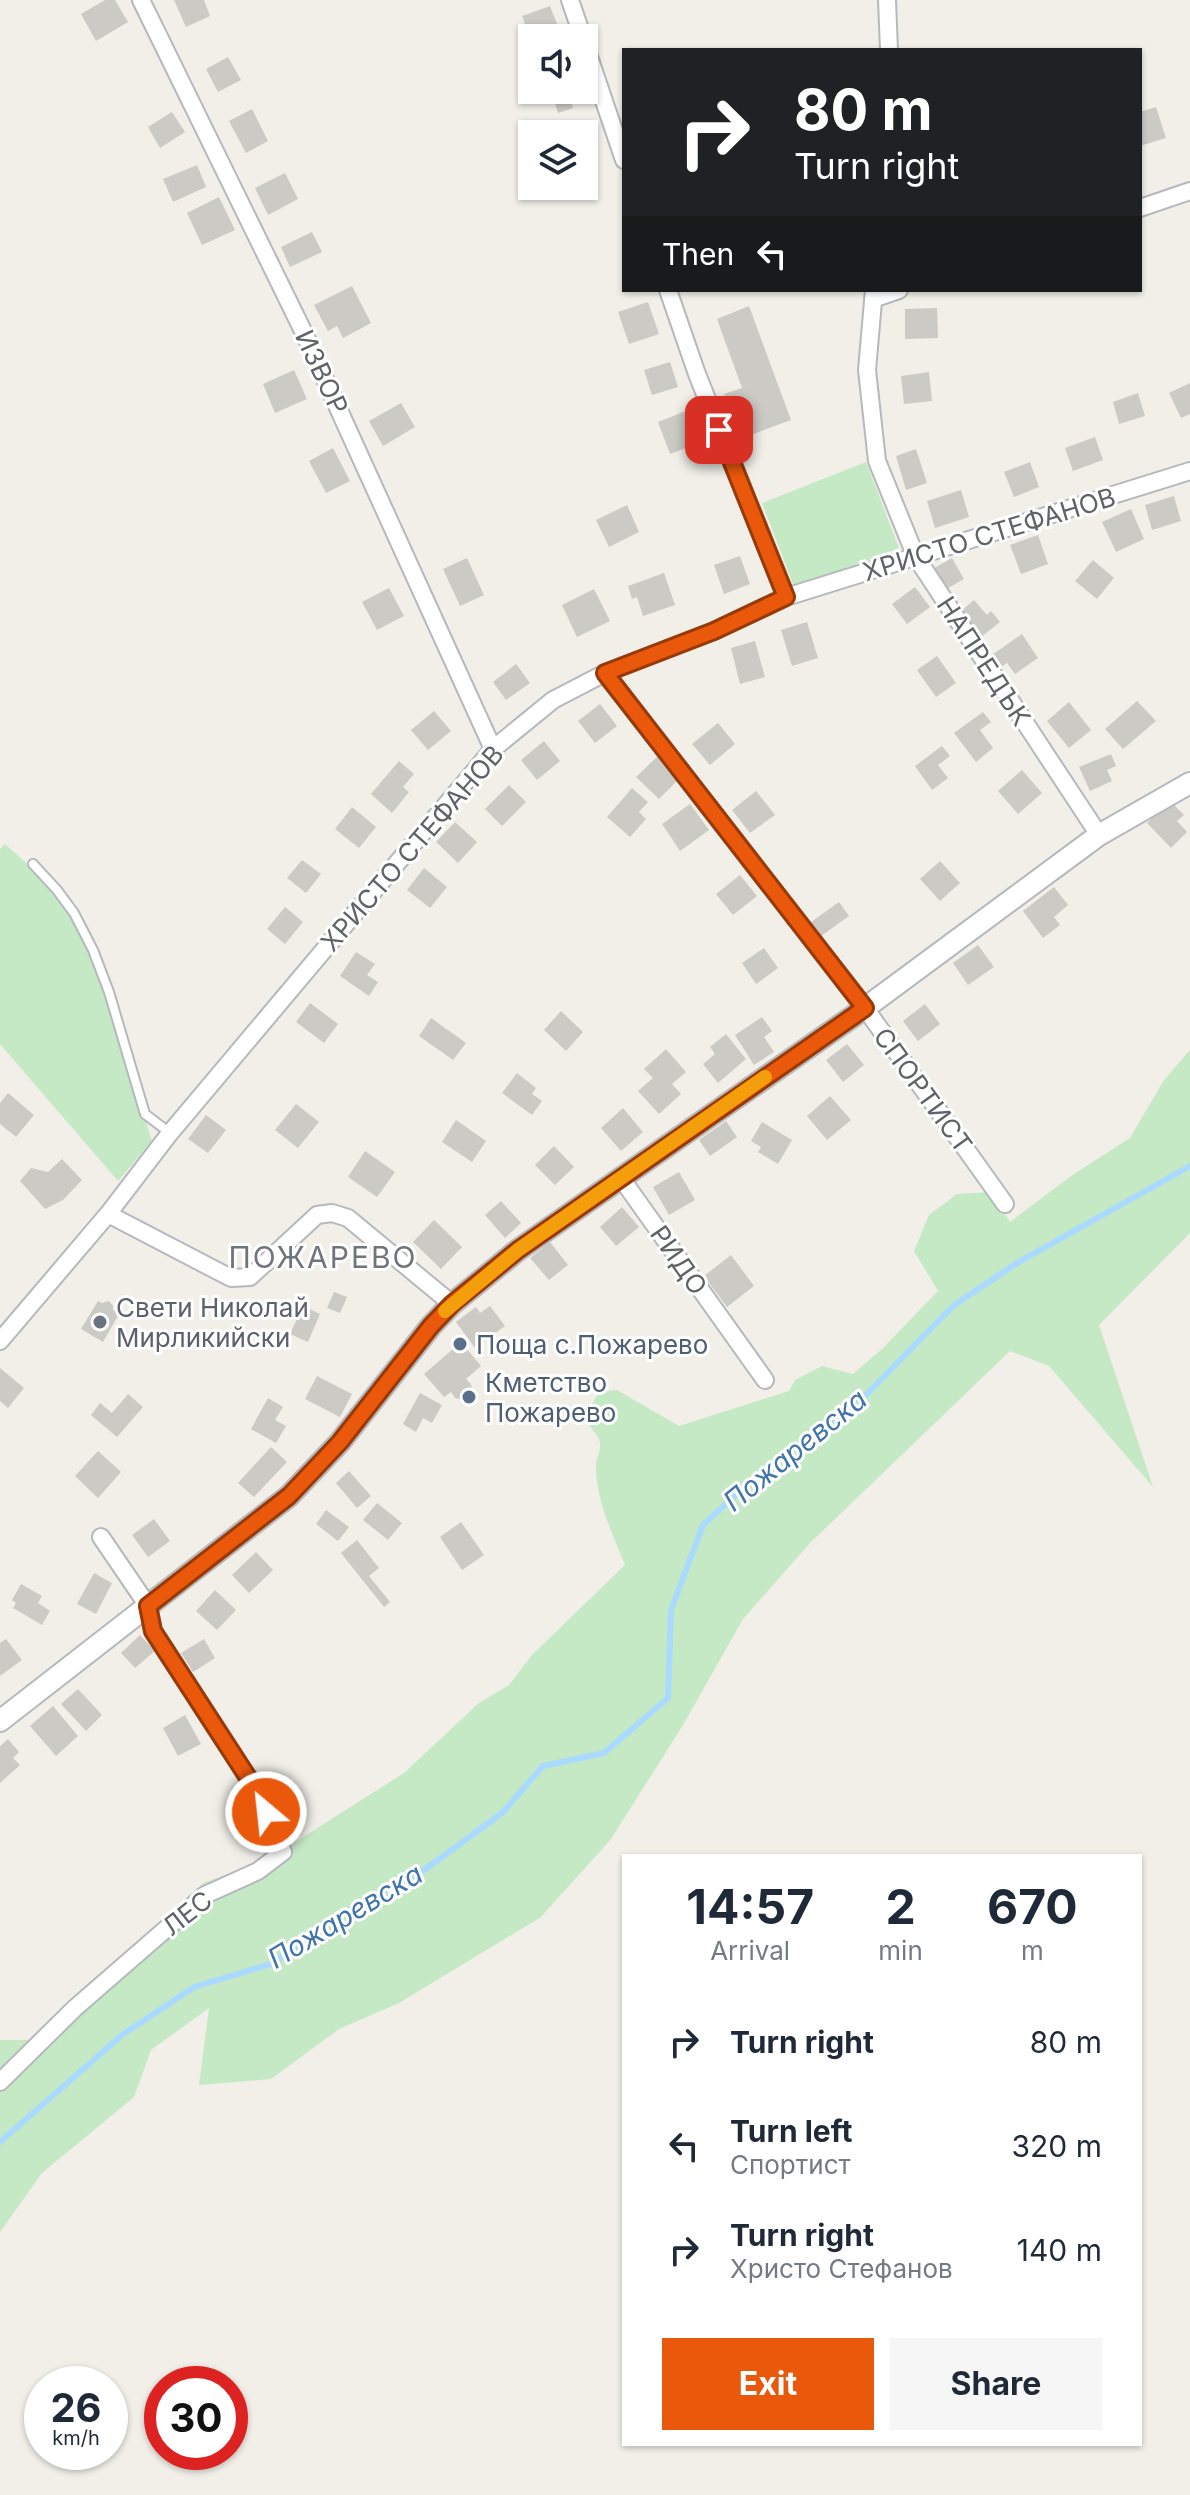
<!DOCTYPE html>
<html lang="en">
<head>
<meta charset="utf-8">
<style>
  :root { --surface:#fff; --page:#f6f6f7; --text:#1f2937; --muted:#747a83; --accent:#ea580c }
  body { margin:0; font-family:Inter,sans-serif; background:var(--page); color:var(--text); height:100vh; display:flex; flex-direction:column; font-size:30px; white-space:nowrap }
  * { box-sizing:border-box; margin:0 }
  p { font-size:26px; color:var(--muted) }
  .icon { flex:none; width:44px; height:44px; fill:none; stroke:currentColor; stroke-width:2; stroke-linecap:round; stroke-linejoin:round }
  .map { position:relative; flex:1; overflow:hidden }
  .details { position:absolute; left:622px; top:1854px; width:520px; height:592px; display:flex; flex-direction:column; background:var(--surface); border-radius:0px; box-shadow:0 2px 6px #0004 }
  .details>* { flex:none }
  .guide { position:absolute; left:622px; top:48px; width:520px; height:244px; border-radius:0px; box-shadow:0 2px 6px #0004; background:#202124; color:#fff; overflow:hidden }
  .fabs { position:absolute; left:518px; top:24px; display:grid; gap:16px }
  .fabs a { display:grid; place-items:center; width:80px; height:80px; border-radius:0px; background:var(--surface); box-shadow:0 2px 6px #0004; font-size:40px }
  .speed { position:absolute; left:24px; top:2366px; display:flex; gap:16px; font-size:40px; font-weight:700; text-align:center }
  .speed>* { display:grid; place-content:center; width:104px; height:104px; border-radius:50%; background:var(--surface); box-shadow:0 2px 6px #0004; line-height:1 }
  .speed small { font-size:20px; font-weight:400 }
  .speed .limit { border:12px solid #d22; background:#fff; color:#111 }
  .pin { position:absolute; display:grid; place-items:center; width:68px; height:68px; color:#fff; margin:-34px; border-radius:16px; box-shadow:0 4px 12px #0006 }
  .me { position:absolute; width:88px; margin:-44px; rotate:332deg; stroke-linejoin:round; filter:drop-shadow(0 0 6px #0008) }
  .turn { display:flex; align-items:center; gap:28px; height:168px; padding:0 40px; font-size:36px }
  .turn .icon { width:104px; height:104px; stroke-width:2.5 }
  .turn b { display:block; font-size:56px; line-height:68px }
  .then { display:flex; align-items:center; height:76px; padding:0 40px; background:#0003; gap:16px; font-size:30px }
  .eta { display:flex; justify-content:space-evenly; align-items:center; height:136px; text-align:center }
  .eta b { font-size:48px; font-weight:700; line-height:56px }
  .cta { display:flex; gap:16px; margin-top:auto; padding:16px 40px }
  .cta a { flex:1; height:92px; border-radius:0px; background:var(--accent); color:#fff; font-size:32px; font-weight:700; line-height:92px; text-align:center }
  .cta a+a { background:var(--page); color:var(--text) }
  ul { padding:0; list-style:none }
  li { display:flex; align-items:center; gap:24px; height:104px; padding:0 40px }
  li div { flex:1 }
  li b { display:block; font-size:30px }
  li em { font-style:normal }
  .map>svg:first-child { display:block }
  .green { fill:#c5e8c5 }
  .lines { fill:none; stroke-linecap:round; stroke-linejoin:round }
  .stream { stroke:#aadaff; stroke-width:6 }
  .building { fill:#cccac5 }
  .service-casing { stroke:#b5b8bc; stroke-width:12 }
  .minor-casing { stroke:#b5b8bc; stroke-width:20 }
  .tertiary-casing { stroke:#b5b8bc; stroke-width:24 }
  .service { stroke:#fff; stroke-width:8 }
  .minor { stroke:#fff; stroke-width:16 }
  .tertiary { stroke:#fff; stroke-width:20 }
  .route-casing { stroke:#983908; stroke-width:20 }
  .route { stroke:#ea580c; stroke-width:14 }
  .slow { stroke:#f59e0b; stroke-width:14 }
  .worship-dot { fill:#6b7280; stroke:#fff; stroke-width:3 }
  .service-dot { fill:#5c6f8a; stroke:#fff; stroke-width:3 }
  .labels { text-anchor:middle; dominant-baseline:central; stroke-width:6; stroke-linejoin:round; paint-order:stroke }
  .street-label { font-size:26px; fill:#5f6368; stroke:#fff }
  .worship-label { font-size:26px; fill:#5b616d; stroke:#fff; text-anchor:start }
  .service-label { font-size:26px; fill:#4e5e75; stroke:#fff; text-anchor:start }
  .water-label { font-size:28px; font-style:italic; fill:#4174aa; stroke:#fff }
  .quarter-label { font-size:30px; letter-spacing:2px; fill:#70757a; stroke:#fff }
</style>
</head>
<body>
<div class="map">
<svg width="1190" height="2495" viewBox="0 0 1190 2495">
  <rect width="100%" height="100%" fill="#f1efe8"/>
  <path class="green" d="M866,462L899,548L795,589L762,503Z
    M5,844L41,876L63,902L77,928L100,976L152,1141L118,1181L0,1044V849Z
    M1190,1050V1233L1099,1325L1153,1487L1049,1366L1010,1351L810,1543L743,1619L683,1725L611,1839L541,1917L399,2003L339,2029L271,2079L199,2085L209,2008L151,2050L134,2097L42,2173L0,2232V2040H38L163,1927L203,1883L267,1860L404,1773L479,1703L509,1685L532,1655L625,1565C613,1535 597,1502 596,1469C595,1458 603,1450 599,1439C596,1432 588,1425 584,1419L599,1392L617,1390L679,1426L789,1391L795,1380L822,1366L853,1374L883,1348L938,1291L914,1251L929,1215L957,1194L990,1192L1010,1222L1074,1174L1130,1138L1164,1080Z"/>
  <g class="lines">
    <path class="stream" d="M0,2142L122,2035L194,1987L274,1963L335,1917L427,1868L502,1813L543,1766L604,1753L668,1698L671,1610L703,1525L766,1467L865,1396L953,1306L1017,1263L1190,1166"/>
  </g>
  <path class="building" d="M105,0H115L128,22L96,41L81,14Z
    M174,0H204L210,16L186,27Z
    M550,6L561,34L550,38H530L522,16Z
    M228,57L241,80L218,92L206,69Z
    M551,90H579L581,98L571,101L573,108L558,113Z
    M1156,107L1166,138L1140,146V112Z
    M252,109L268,141L246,153L229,121Z
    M172,112L185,132L160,148L148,127Z
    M197,165L206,187L173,202L163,179Z
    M285,173L298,199L268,215L255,188Z
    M219,197L235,230L202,245L187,213Z
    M312,232L322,252L290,267L281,247Z
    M352,286L371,323L343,338L337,326L328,331L314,305Z
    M648,302L659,334L629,344L618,312Z
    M749,306L791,420L740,439L724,394L742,388L717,319Z
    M937,308L938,338L905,339V309Z
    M670,362L678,387L652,395L644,370Z
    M294,370L307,399L275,413L263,384Z
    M929,372L932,401L904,404L901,376Z
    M1190,383V414L1181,418L1169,393Z
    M1138,393L1145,416L1119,424L1113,402Z
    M401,403L415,427L383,446L369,421Z
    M686,411L699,443L670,454L658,422Z
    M1095,437L1103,460L1073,471L1065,448Z
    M333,448L350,481L326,493L309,461Z
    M916,449L927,483L906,490L896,456Z
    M1030,462L1039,487L1014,497L1004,472Z
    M961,490L969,517L935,528L927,501Z
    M1174,496L1181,521L1152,530L1145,505Z
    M627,505L639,532L609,547L596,520Z
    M1131,509L1144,539L1116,552L1102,522Z
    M1038,535L1048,564L1021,574L1010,545Z
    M740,556L750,584L724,594L714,565Z
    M467,558L484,595L460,606L443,569Z
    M952,558L964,579L943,591L931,570Z
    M1093,560L1114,578L1097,599L1075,581Z
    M664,573L675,605L643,616L637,597L632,599L628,586Z
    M915,587L930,607L907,624L892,604Z
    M389,588L404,616L377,630L362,602Z
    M594,589L610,621L577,637L562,605Z
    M974,600L987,615L991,611L1000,622L981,637L960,612Z
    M807,622L818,658L792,666L781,630Z
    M1022,634L1038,658L1015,674L1007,663L1001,667L992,655Z
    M755,641L765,677L740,684L731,648Z
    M937,656L956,683L936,697L917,670Z
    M516,664L530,683L506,700L493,682Z
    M1137,701L1156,721L1123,749L1105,729Z
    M1069,702L1091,730L1069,748L1047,721Z
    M600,704L617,726L595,743L578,721Z
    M434,711L451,731L428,750L411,730Z
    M983,712L991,722L980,730L993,748L976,762L954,733Z
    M718,723L735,744L710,765L692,744Z
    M544,741L560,761L537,780L521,760Z
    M942,746L950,756L938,765L948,778L932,790L915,766Z
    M1111,754L1116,766L1107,770L1112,781L1090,791L1079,767Z
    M659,755L681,777L659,799L636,777Z
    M399,761L414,774L403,787L409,792L392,813L371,794Z
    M1022,770L1042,793L1018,814L998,791Z
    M509,785L526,802L502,826L485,809Z
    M632,788L648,802L639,812L646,819L630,837L607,817Z
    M756,791L775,815L750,833L732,810Z
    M1170,801L1184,815L1177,821L1187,832L1171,848L1147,823Z
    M690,804L709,830L680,851L662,824Z
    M352,807L376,827L359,848L335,829Z
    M455,822L477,842L458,863L436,842Z
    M302,860L321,874L306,893L287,878Z
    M940,861L960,883L940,901L920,879Z
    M424,868L447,887L430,908L407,890Z
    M740,875L757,896L733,915L716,894Z
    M1054,887L1068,905L1054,917L1060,925L1043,938L1023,911Z
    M839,902L849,916L821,936L811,922Z
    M285,907L303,922L285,944L267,929Z
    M978,945L994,967L968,985L953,963Z
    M764,948L778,968L756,984L742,963Z
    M356,952L375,964L367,975L378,982L369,996L340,976Z
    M310,1003L338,1024L324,1043L296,1022Z
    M925,1004L940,1024L918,1041L903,1021Z
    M561,1011L583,1032L566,1051L544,1030Z
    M762,1017L772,1031L764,1037L774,1052L754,1065L735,1035Z
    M431,1018L466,1043L453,1060L419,1036Z
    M726,1034L746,1059L718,1083L703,1064L715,1054L710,1047Z
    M847,1044L864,1065L843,1082L826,1060Z
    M666,1049L686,1072L672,1084L681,1094L659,1114L638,1091L653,1078L644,1069Z
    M517,1073L536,1088L532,1094L542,1101L532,1115L502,1093Z
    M8,1093L34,1115L16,1137L0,1124V1103Z
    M830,1096L851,1120L827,1140L807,1116Z
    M296,1104L319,1122L298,1148L275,1130Z
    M623,1108L643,1132L621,1151L601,1128Z
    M206,1115L226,1130L208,1153L188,1139Z
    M456,1120L486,1141L472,1162L442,1142Z
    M726,1121L737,1137L710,1156L699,1140Z
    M762,1122L792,1140L778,1164L758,1152L761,1147L751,1141Z
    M554,1146L574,1167L555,1185L535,1165Z
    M365,1151L395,1172L377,1197L348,1177Z
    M62,1159L82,1180L63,1200L45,1209L20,1181L31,1168L48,1172Z
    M679,1172L695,1200L669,1215L653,1187Z
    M501,1201L521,1223L505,1238L485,1215Z
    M622,1207L639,1227L616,1246L600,1227Z
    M434,1220L462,1247L441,1269L413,1242Z
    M550,1242L568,1265L549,1280L530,1258Z
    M731,1255L754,1286L727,1307L704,1276Z
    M334,1292L347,1297L340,1313L327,1308Z
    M98,1301L102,1303L109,1301L113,1306V1310L119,1314L103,1342L81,1329Z
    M303,1306L320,1314L308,1342L290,1334Z
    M490,1306L505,1326L475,1348L456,1322L476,1307L480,1313Z
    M461,1342L481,1366L466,1379L471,1384L472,1391L464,1400L455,1398L451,1392L444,1397L424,1374Z
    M0,1368L24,1388L8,1408L0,1401Z
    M317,1376L352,1394L340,1417L305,1399Z
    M420,1393L442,1405L432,1423L423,1418L416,1432L403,1424Z
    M128,1394L143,1407L117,1437L91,1415L100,1403L112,1413Z
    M268,1398L283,1407L275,1420L286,1426L276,1443L251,1429Z
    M271,1447L287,1462L254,1497L238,1483Z
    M98,1451L121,1472L98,1498L75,1476Z
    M349,1471L371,1496L357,1508L336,1483Z
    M377,1503L402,1523L388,1540L363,1520Z
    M326,1510L349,1527L338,1541L316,1524Z
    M154,1519L170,1541L148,1557L132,1535Z
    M461,1522L484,1555L462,1570L440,1537Z
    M357,1540L379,1568L369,1576L390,1602L384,1607L341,1553Z
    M256,1552L273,1570L249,1593L232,1575Z
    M94,1573L112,1583L96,1614L77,1604Z
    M21,1584L42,1596L38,1603L50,1611L42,1625L13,1608L16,1603L12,1600Z
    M215,1590L236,1610L217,1630L196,1611Z
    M140,1635L155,1651L135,1668L121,1653Z
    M6,1639L22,1660L0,1676V1643Z
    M204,1639L215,1658L193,1672L181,1653Z
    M78,1689L102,1715L86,1731L61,1704Z
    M53,1706L78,1736L56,1756L30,1726Z
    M185,1715L201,1744L178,1756L163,1728Z
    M8,1739L19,1752L13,1758L20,1765L0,1783V1746Z"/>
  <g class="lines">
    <defs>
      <path id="service" d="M33,864L57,890L74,913L93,950L109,992L145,1114L170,1133"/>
      <path id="minor" d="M141,0L304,333L493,749
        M570,0L583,38
        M887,0L889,50
        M584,42L624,160
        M1140,208L1190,191
        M668,290L697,374L786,597
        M874,290L867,370L877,461L916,557L1099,835
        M873,299L899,290
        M605,673L865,1008L1005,1204
        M621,1178L765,1380
        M108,1214L231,1278L250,1277L317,1215L332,1213L348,1218L452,1304
        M0,1341L108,1214L170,1133L493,749L553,700L605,673L714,631L786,597L1190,471
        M0,2082L75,2008L205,1895L258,1871L283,1852L258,1793L153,1631L148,1606L101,1537"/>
      <path id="tertiary" d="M0,1721L289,1496L340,1442L431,1326L452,1304L518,1250L865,1008L1099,835L1190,783"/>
    </defs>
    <use href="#service" class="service-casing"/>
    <use href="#minor" class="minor-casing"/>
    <use href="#tertiary" class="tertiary-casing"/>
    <use href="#service" class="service"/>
    <use href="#minor" class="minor"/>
    <use href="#tertiary" class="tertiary"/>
  </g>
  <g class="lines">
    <defs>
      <path id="route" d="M266,1812L258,1793L153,1631L148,1606L289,1496L340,1442L431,1326L452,1304L518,1250L865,1008L605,673L714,631L786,597L719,430"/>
    </defs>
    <use href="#route" class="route-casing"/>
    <use href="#route" class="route"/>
    <path class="slow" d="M445,1311L518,1250L765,1077"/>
  </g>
  <circle class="worship-dot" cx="100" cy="1322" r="8"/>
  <g class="service-dot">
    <circle cx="460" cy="1344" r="8"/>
    <circle cx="469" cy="1397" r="8"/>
  </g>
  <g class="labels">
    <g class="street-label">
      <text transform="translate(322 372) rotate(65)">ИЗВОР</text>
      <text transform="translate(989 534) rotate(-17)">ХРИСТО СТЕФАНОВ</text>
      <text transform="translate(984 661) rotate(57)">НАПРЕДЪК</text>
      <text transform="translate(412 848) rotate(-49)">ХРИСТО СТЕФАНОВ</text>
      <text transform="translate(923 1090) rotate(54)">СПОРТИСТ</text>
      <text transform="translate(679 1260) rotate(55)">РИДО</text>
      <text transform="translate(187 1913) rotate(-38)">ЛЕС</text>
    </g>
    <g class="worship-label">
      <text x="116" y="1307">Свети Николай<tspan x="116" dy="30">Мирликийски</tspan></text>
    </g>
    <g class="service-label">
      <text x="476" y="1344">Поща с.Пожарево</text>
      <text x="485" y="1382">Кметство<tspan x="485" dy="30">Пожарево</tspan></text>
    </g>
    <g class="water-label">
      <text transform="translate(795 1450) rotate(-39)">Пожаревска</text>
      <text transform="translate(345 1916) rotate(-31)">Пожаревска</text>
    </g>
    <g class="quarter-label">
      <text x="323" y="1257">ПОЖАРЕВО</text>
    </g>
  </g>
</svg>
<div class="fabs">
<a><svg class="icon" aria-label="sound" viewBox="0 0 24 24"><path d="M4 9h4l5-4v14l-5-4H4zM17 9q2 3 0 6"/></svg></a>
<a><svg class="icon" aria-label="layers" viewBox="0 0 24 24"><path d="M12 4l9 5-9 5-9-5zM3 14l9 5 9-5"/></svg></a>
</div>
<div class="speed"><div>26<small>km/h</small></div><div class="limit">30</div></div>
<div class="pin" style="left:719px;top:430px;background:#d93025"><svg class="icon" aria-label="arrive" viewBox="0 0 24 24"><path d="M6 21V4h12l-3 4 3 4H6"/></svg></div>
<svg class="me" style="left:266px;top:1812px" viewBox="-20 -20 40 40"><circle r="17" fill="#ea580c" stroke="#fff" stroke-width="3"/><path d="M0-11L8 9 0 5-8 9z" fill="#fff"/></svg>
<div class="guide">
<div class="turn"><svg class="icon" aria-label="right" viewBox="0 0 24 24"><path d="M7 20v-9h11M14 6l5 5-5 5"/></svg><div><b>80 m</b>Turn right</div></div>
<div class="then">Then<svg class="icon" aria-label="left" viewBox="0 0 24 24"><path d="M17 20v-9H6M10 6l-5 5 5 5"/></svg></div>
</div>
<section class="details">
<div class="eta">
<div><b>14:57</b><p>Arrival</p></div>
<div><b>2</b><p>min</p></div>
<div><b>670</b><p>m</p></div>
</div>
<ul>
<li><svg class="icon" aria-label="right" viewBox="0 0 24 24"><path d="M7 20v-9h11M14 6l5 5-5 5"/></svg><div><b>Turn right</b></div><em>80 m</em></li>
<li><svg class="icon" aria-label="left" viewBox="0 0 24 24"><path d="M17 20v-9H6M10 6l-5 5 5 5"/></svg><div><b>Turn left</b><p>Спортист</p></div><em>320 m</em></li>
<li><svg class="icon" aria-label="right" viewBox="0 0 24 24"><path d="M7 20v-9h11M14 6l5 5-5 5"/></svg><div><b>Turn right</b><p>Христо Стефанов</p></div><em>140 m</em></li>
</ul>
<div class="cta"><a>Exit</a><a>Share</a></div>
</section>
</div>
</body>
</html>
